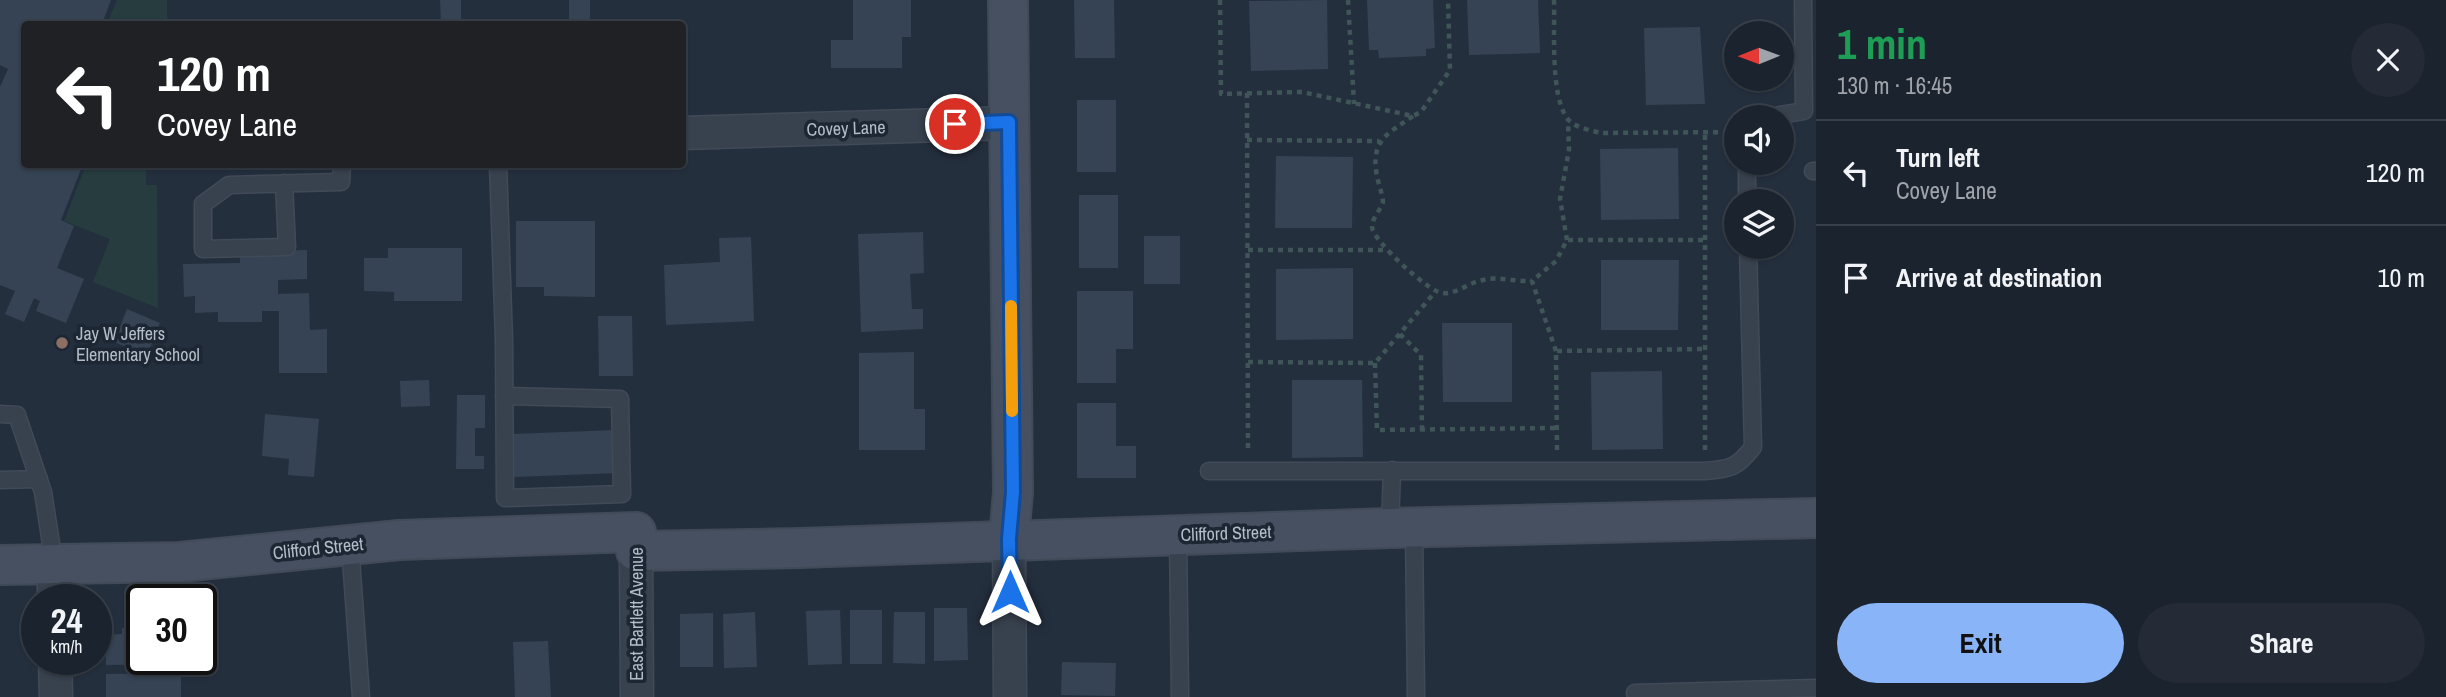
<!DOCTYPE html>
<html lang="en">
<head>
<meta charset="utf-8">
<style>
  :root { --surface:#1b232e; --page:#242b36; --text:#f1f3f6; --muted:#a0a4aa; --line:#39404a; --accent:#8ab4f8 }
  body { margin:0; font-family:"Archivo Narrow",sans-serif; background:var(--page); color:var(--text); height:100vh; display:flex; flex-direction:column; font-size:26px; white-space:nowrap }
  * { box-sizing:border-box; margin:0 }
  p { font-size:23px; color:var(--muted) }
  .icon { flex:none; width:38px; height:38px; fill:none; stroke:currentColor; stroke-width:2; stroke-linecap:round; stroke-linejoin:round }
  .map { position:relative; flex:1; overflow:hidden }
  .sheet { display:flex; flex-direction:column; background:var(--surface); width:630px }
  .sheet>* { flex:none }
  .guide { position:absolute; left:21px; top:21px; width:665px; height:147px; border-radius:7px; box-shadow:0 2px 5px #0004,0 0 0 2px var(--line); background:#202124; color:#fff; overflow:hidden }
  .needle { width:46px; rotate:269deg }
  .controls { position:absolute; left:1724px; top:21px; display:grid; gap:14px }
  .controls a { display:grid; place-items:center; width:70px; height:70px; border-radius:50%; background:var(--surface); box-shadow:0 2px 5px #0004,0 0 0 2px var(--line); font-size:35px }
  .speed { position:absolute; left:21px; top:584px; display:flex; gap:14px; font-size:35px; font-weight:700; text-align:center }
  .speed>* { display:grid; place-content:center; width:91px; height:91px; border-radius:50%; background:var(--surface); box-shadow:0 2px 5px #0004,0 0 0 2px var(--line); line-height:1 }
  .speed small { font-size:18px; font-weight:400 }
  .speed .limit { border:4px solid #111; border-radius:10px; background:#fff; color:#111 }
  .pin { position:absolute; display:grid; place-items:center; width:60px; height:60px; color:#fff; margin:-30px; border:4px solid #fff; border-radius:50%; box-shadow:0 2px 7px #0007 }
  .me { position:absolute; width:77px; margin:-38px; rotate:0deg; stroke-linejoin:round; filter:drop-shadow(0 0 5px #0008) }
  .turn { display:flex; align-items:center; gap:24px; height:147px; padding:0 21px; font-size:32px }
  .turn .icon { width:91px; height:91px; stroke-width:2.5 }
  .turn b { display:block; font-size:49px; line-height:60px }
  .round { display:grid; place-items:center; flex:none; width:74px; height:74px; border-radius:37px; background:var(--page) }
  .headline { display:flex; align-items:center; justify-content:space-between; height:119px; padding:0 21px }
  h1 { font-size:42px; font-weight:800; line-height:52px; color:#1e9e55 }
  .cta { display:flex; gap:14px; margin-top:auto; padding:14px 21px }
  .cta a { flex:1; height:80px; border-radius:42px; background:var(--accent); color:#111; font-size:28px; font-weight:800; line-height:80px; text-align:center }
  .cta a+a { background:var(--page); color:var(--text) }
  ul { padding:0; list-style:none }
  li { display:flex; align-items:center; gap:21px; height:105px; padding:0 21px; border-top:2px solid var(--line) }
  li div { flex:1 }
  li b { display:block; font-size:26px }
  li em { font-style:normal }
  main { display:flex; flex:1; min-height:0 }
  .map>svg:first-child { display:block }
  .green { fill:#263c3f }
  .building { fill:#364354 }
  .lines { fill:none; stroke-linecap:round; stroke-linejoin:round }
  .lane-casing { stroke:#414a57; stroke-width:19 }
  .street-casing { stroke:#414a57; stroke-width:35 }
  .secondary-casing { stroke:#414a57; stroke-width:42 }
  .path { stroke:#3f5557; stroke-width:4.5; stroke-dasharray:5 5; stroke-linecap:butt }
  .lane { stroke:#38414e; stroke-width:16 }
  .street { stroke:#38414e; stroke-width:32 }
  .secondary { stroke:#465061; stroke-width:38 }
  .route-casing { stroke:#114b97; stroke-width:18 }
  .route { stroke:#1a73e8; stroke-width:12 }
  .slow { stroke:#f59e0b; stroke-width:12 }
  .education-dot { fill:#8d6e63; stroke:#1d2633; stroke-width:2.5 }
  .labels { text-anchor:middle; dominant-baseline:central; stroke-width:7; stroke-linejoin:round; paint-order:stroke }
  .street-label { font-size:18px; fill:#b4bcc9; stroke:#1d2633 }
  .poi-label { font-size:18px; fill:#b4bcc9; stroke:#1d2633; text-anchor:start }
</style>
</head>
<body>
<main>
<div class="map">
<svg width="1816" height="697" viewBox="0 0 1816 697">
  <rect width="100%" height="100%" fill="#242f3e"/>
  <path class="green" d="M117,0H167V24H107Z
    M86,165H146V185H157L158,308L93,282L110,239L64,221Z"/>
  <path class="building" d="M0,0H111L102,24H24V164H83L61,220L74,226L57,268L84,279L66,323L36,311L40,301L34,298L24,322L5,314L15,291L0,285V87L8,69L0,65Z
    M440,0H461V24H441Z
    M569,0H590V24H569Z
    M853,0H911V37H902V68H831V40H853Z
    M1074,0H1114L1115,58H1075Z
    M1327,0L1328,69L1251,71L1249,1Z
    M1367,0H1433L1435,48L1426,49V56L1379,58L1378,50H1369Z
    M1467,0H1538L1540,53L1469,55Z
    M1700,27L1705,104L1646,105L1644,28Z
    M1077,100H1116V172H1077Z
    M1678,148L1679,219L1601,220L1600,149Z
    M1276,156L1353,157L1352,228H1275Z
    M1079,195H1118V268H1079Z
    M516,221H595V297L544,296V287H516Z
    M923,232L924,273L910,274L912,309H923V329L861,332L858,234Z
    M1144,236H1180V284H1144Z
    M751,237L754,321L666,325L664,265L720,262L719,238Z
    M388,248H462V301H394V292L364,291V258H388Z
    M307,250V279L278,280V294L309,293L310,330L327,329V373H279V311H262V322H218V312L195,313V296L184,297L183,264L240,263V252Z
    M1601,260H1679L1678,330H1601Z
    M1353,268V339L1276,340V269Z
    M1077,291H1133V349H1116V383H1077Z
    M127,309L160,323L147,355L114,342Z
    M598,316H632L633,376H599Z
    M1442,323H1512V402H1443Z
    M914,352V409H925V450H859V353Z
    M1662,371L1663,449L1592,450L1591,372Z
    M429,380L430,406L401,407L400,381Z
    M1292,380H1362L1363,457L1292,458Z
    M457,395H485V428H475V456H484V469H456Z
    M1077,403H1116V446H1136V478H1077Z
    M265,414L319,419L314,477L288,475L289,459L262,456Z
    M616,430L618,473L514,477L513,434Z
    M934,608H967L968,660L934,661Z
    M840,610L842,664L808,665L806,611Z
    M850,610H882V664H850Z
    M755,612L757,667L724,668L723,614Z
    M894,612H925V664L893,663Z
    M713,613V667H680V614Z
    M142,627V660H171V664L106,665L105,635L122,634V628Z
    M548,641L551,697H515L513,642Z
    M1062,662L1116,663L1115,696L1061,695Z
    M181,673V697H106V674Z"/>
  <g class="lines">
    <defs>
      <path id="lane" d="M1769,117L1804,111L1803,0
        M1747,163V201
        M498,164L504,340L505,498L622,494L620,399L504,396
        M1813,171H1816
        M284,183L287,247L203,249V204L229,185L341,182L342,164
        M0,414L17,415L43,492L54,563
        M1209,471H1705C1730,469 1737,468 1753,447L1748,247
        M0,480L39,479
        M1390,527L1392,470
        M1414,528L1416,697
        M1178,535L1180,697
        M350,545L361,697
        M1636,697L1635,693L1816,688"/>
      <path id="street" d="M682,133L1009,123
        M1009,539L1010,697
        M636,551L637,697
        M54,563V600
        M55,660L56,697"/>
      <path id="secondary" d="M1008,0L1013,492L1009,539
        M0,565L180,562L399,540L636,532V551L800,548L1390,528L1816,518"/>
    </defs>
    <use href="#lane" class="lane-casing"/>
    <use href="#street" class="street-casing"/>
    <use href="#secondary" class="secondary-casing"/>
    <path class="path" d="M1220,0L1221,94L1302,92L1413,116L1421,112L1450,70L1448,0
      M1348,0L1354,104
      M1554,0C1555,31 1550,94 1567,118C1574,128 1591,130 1601,133L1736,132
      M1247,93L1248,453
      M1413,116C1391,132 1372,138 1376,170C1377,181 1382,191 1383,202C1380,211 1372,218 1372,227C1373,241 1429,292 1442,293C1456,295 1469,282 1483,280C1498,276 1516,282 1532,281
      M1247,140L1379,141
      M1567,240L1560,199L1569,150L1568,120
      M1248,250H1386
      M1400,334L1421,355L1422,430
      M1556,351L1532,281L1556,261L1567,240H1705
      M1248,362L1375,363L1435,292
      M1375,363L1377,430L1556,428
      M1557,450L1556,351L1705,349
      M1705,450V132"/>
    <use href="#lane" class="lane"/>
    <use href="#street" class="street"/>
    <use href="#secondary" class="secondary"/>
  </g>
  <g class="lines">
    <defs>
      <path id="route" d="M955,124L1009,122L1013,492L1009,539L1010,592"/>
    </defs>
    <use href="#route" class="route-casing"/>
    <use href="#route" class="route"/>
    <path class="slow" d="M1011,306L1012,411"/>
  </g>
  <circle class="education-dot" cx="62" cy="343" r="7"/>
  <g class="labels">
    <g class="street-label">
      <text transform="translate(846 128) rotate(-2)">Covey Lane</text>
      <text transform="translate(1226 533) rotate(-2)">Clifford Street</text>
      <text transform="translate(318 548) rotate(-6)">Clifford Street</text>
      <text transform="translate(636 614) rotate(-90)">East Bartlett Avenue</text>
    </g>
    <g class="poi-label">
      <text x="76" y="333">Jay W Jeffers<tspan x="76" dy="21">Elementary School</tspan></text>
    </g>
  </g>
</svg>
<div class="controls">
<a><svg class="needle" viewBox="-14 -14 28 28"><path d="M0-13l5 13h-10z" fill="#e53935"/><path d="M0 13l5-13h-10z" fill="#a0a4aa"/></svg></a>
<a><svg class="icon" aria-label="sound" viewBox="0 0 24 24"><path d="M4 9h4l5-4v14l-5-4H4zM17 9q2 3 0 6"/></svg></a>
<a><svg class="icon" aria-label="layers" viewBox="0 0 24 24"><path d="M12 4l9 5-9 5-9-5zM3 14l9 5 9-5"/></svg></a>
</div>
<div class="speed"><div>24<small>km/h</small></div><div class="limit">30</div></div>
<div class="pin" style="left:955px;top:124px;background:#d93025"><svg class="icon" aria-label="arrive" viewBox="0 0 24 24"><path d="M6 21V4h12l-3 4 3 4H6"/></svg></div>
<svg class="me" style="left:1010px;top:592px" viewBox="-20 -20 40 40"><path d="M0-17L14 15 0 8-14 15z" fill="#1a73e8" stroke="#fff" stroke-width="4"/></svg>
<div class="guide">
<div class="turn"><svg class="icon" aria-label="left" viewBox="0 0 24 24"><path d="M17 20v-9H6M10 6l-5 5 5 5"/></svg><div><b>120 m</b>Covey Lane</div></div>
</div>
</div>
<section class="sheet">
<div class="headline"><div><h1>1 min</h1><p>130 m · 16:45</p></div><a class="round"><svg class="icon" aria-label="close" viewBox="0 0 24 24"><path d="M6 6l12 12M18 6L6 18"/></svg></a></div>
<ul>
<li><svg class="icon" aria-label="left" viewBox="0 0 24 24"><path d="M17 20v-9H6M10 6l-5 5 5 5"/></svg><div><b>Turn left</b><p>Covey Lane</p></div><em>120 m</em></li>
<li><svg class="icon" aria-label="arrive" viewBox="0 0 24 24"><path d="M6 21V4h12l-3 4 3 4H6"/></svg><div><b>Arrive at destination</b></div><em>10 m</em></li>
</ul>
<div class="cta"><a>Exit</a><a>Share</a></div>
</section>
</main>
</body>
</html>
